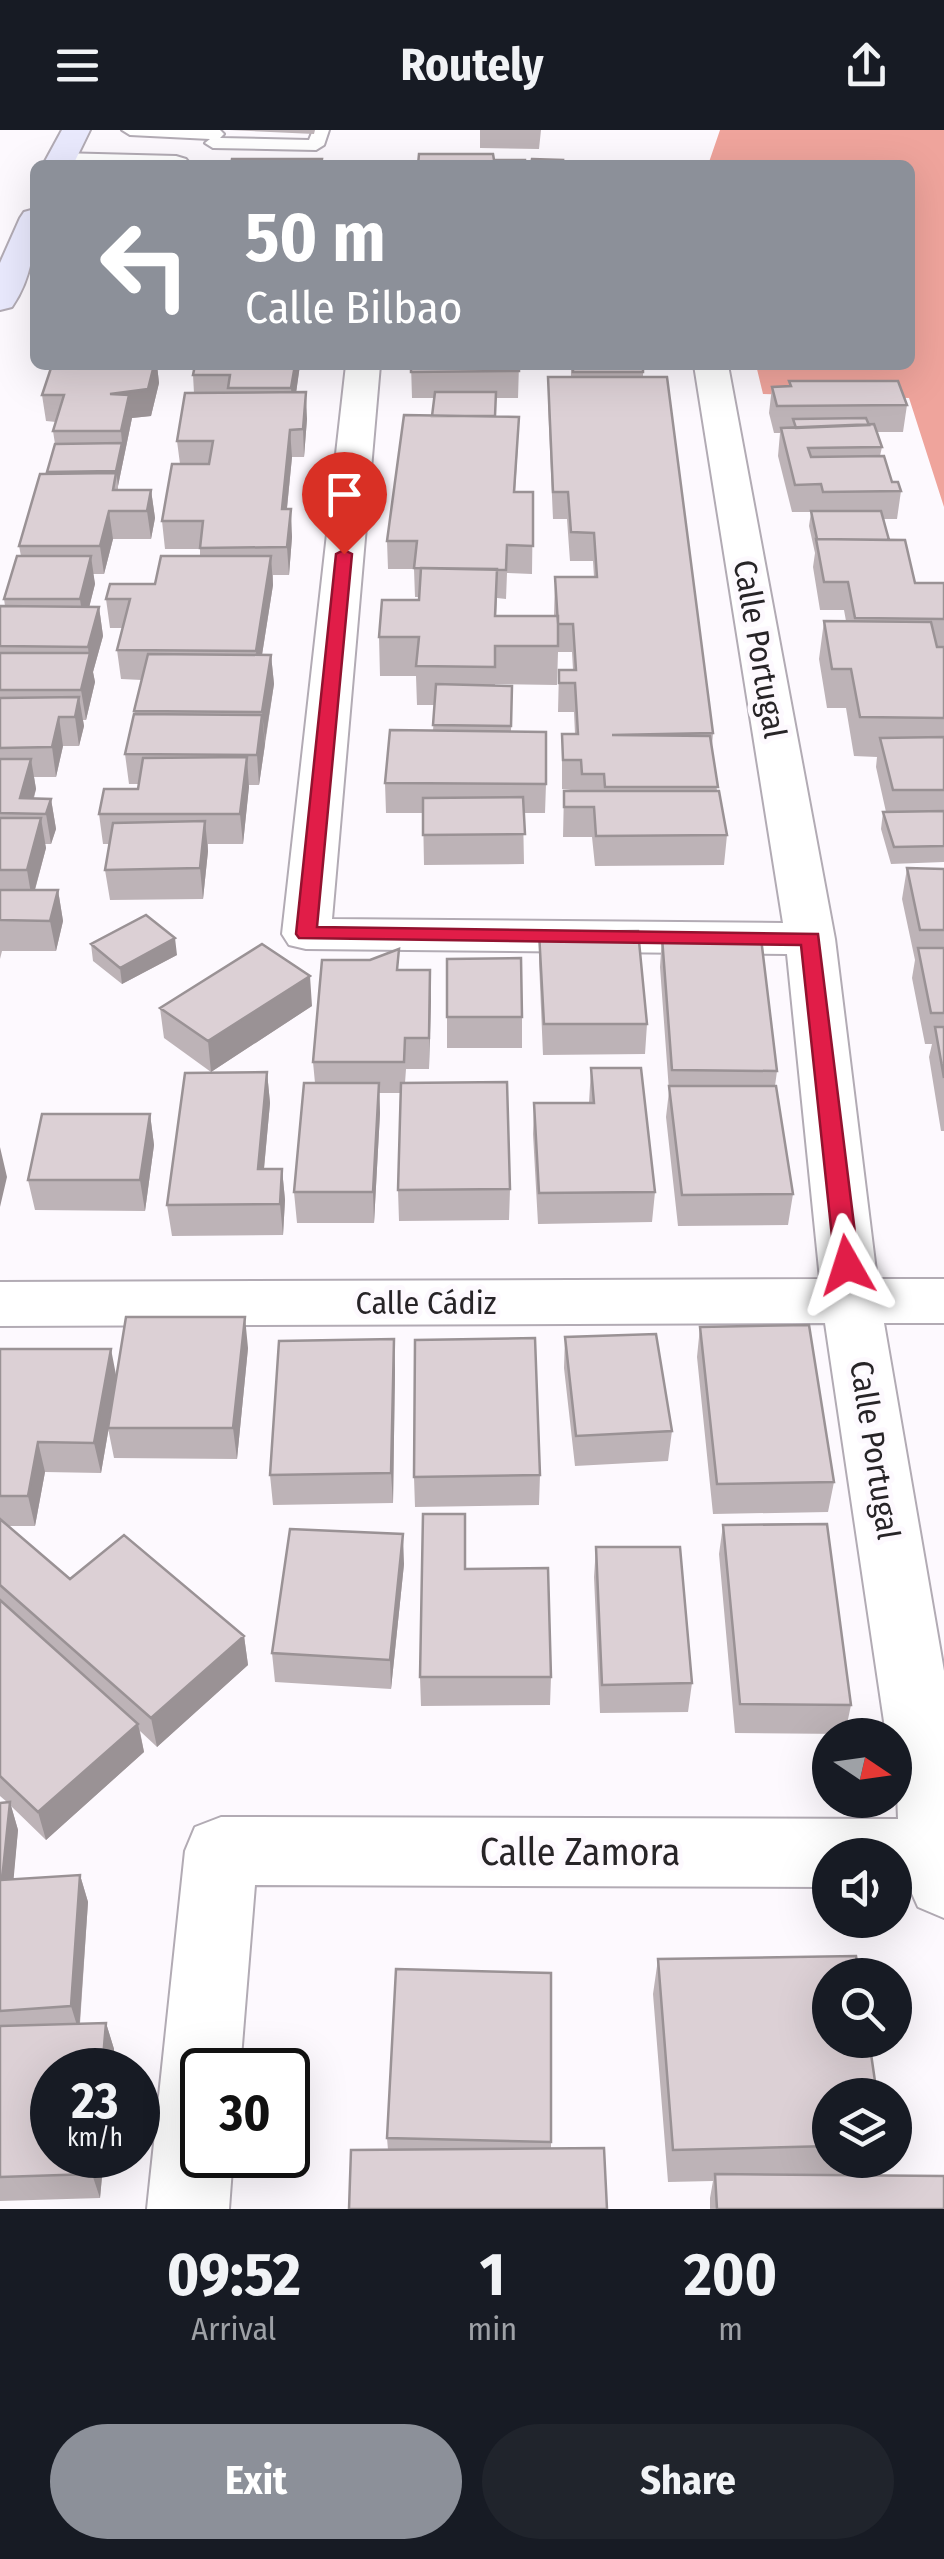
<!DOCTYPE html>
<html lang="en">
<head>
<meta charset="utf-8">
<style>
  :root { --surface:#171b24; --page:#20242c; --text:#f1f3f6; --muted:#9ea1a6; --accent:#8c9099 }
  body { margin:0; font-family:"Fira Sans Condensed",sans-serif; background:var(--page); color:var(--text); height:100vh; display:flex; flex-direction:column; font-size:38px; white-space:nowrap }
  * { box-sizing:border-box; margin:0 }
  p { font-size:32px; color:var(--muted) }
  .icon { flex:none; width:55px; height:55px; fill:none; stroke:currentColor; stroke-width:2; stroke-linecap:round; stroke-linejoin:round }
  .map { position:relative; height:2079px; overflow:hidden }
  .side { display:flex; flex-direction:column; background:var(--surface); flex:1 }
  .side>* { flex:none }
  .banner { position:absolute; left:30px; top:30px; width:885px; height:210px; border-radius:15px; box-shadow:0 10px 40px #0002; background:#8c9099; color:#fff; overflow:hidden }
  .needle { width:65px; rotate:103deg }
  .tools { position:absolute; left:812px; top:1588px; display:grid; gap:20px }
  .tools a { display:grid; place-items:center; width:100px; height:100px; border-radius:50%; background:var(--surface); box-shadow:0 10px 40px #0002; font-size:50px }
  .speed { position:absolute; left:30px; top:1918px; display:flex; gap:20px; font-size:50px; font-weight:700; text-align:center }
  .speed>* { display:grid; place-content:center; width:130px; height:130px; border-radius:50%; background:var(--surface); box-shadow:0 10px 40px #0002; line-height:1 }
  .speed small { font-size:25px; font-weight:400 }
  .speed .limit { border:5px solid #111; border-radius:15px; background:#fff; color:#111 }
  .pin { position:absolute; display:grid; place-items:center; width:85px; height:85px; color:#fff; margin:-102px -42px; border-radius:50% 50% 50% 0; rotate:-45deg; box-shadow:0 0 10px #0007 }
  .pin .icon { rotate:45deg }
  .me { position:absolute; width:110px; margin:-55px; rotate:354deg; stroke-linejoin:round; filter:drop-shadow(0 0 8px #0008) }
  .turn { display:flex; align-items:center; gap:35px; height:210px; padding:0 50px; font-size:45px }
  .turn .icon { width:130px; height:130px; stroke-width:2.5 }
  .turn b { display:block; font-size:70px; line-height:85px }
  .eta { display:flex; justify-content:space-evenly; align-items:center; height:170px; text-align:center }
  .eta b { font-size:60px; font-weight:700; line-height:70px }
  .cta { display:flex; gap:20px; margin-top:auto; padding:20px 50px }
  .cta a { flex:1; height:115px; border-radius:60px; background:var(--accent); color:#fff; font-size:40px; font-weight:700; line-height:115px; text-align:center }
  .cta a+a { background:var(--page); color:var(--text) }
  header { display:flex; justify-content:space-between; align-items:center; height:130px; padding:0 50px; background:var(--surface); font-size:45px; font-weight:700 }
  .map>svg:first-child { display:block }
  .forest { fill:#efa49c }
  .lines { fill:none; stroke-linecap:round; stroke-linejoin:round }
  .lane-casing { stroke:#b2abb4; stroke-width:4 }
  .street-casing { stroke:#b2abb4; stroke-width:4 }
  .secondary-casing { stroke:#b2abb4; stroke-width:4 }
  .lane { fill:#fff; fill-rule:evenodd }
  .street { fill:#fff; fill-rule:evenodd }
  .secondary { fill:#e9e9fd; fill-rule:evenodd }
  .wall { fill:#bdb3b7 }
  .shaded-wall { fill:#9a9295 }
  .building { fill:#dcd0d5; stroke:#9a9295; stroke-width:2.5 }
  .route { fill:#e11d48; stroke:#92132f; stroke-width:2.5 }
  .labels { text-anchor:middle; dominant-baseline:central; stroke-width:10; stroke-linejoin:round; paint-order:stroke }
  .street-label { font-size:32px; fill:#272427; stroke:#fdf9fe }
  .near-street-label { font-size:38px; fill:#272427; stroke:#fdf9fe }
</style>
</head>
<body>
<header><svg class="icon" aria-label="menu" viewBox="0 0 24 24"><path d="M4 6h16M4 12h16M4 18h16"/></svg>Routely<svg class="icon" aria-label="share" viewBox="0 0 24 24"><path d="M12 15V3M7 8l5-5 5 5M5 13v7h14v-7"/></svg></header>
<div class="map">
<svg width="944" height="2079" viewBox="0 0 944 2079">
  <rect width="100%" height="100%" fill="#fdf9fe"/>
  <path class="forest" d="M720,0H944V377L909,268L763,264L756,235H910V35H708Z"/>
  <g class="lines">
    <defs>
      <path id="lane" d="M122,0H220L224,4L220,8L309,10L313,0H329L324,15L316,20L213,18L205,13L210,9L130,5Z"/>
      <path id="street" d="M59,23L176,26L186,29L191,35H47L49,26Z
        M346,235H380L332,789L783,793L694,235H728L835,809L877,1149H944V1193H884L944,1541V1788L918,1777L909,1757H895V1725H830V1757L255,1755L240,1940H202V2025H233L229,2079H147L185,1721L195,1697L221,1687L898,1689L895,1605H886L825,1193L0,1196V1152L820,1149L787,824L306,819L289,815L282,804Z"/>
      <path id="secondary" d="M62,0H90L73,35H43Z
        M35,79C35,115 33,146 12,177L0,180V133L20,88L24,82Z"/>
    </defs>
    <use href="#lane" class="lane-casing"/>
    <use href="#street" class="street-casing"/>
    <use href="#secondary" class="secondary-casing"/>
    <use href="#lane" class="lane"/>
    <use href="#street" class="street"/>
    <use href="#secondary" class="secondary"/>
  </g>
  <path class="wall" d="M229,0H315L314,4Z
    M480,0H541L539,19L480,18Z
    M52,235H157L159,253L151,286L132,288L118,356V360H151L155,388L151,409H113L104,444H93L95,454L89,477H99L103,506L93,542L95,552L86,590H83L84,596L79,616H63L56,647H34L36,659L34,668L51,669L56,699L51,714H45L46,718L35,760H58L63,791L56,821H2L0,829V476H5L4,469L21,426L19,416L48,344L55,314L53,301L56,292L46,291L42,265Z
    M195,235H300L296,262L307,289L304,327H292L287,379L292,407L289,445H273V455L262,525H271L274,554L259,655H249L243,714H208V721L203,769L110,770L105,740L109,714H103L99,684L138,659V654H129L125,624L142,550L121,549L117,520L123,498H110L106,469L155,454L200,426V419H165L162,391L180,334L177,311L194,263L193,245Z
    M411,235H519L518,268H496L495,287L518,314L515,362H533L532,444L507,443L506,469L497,468L496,486H554L555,447H594L593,431H570L567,389H553L548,274V247H571V235H664L663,236H643V247L713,603L712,616L717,661L727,705L724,735L595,736L592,707H563L564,661H580L562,659V604H575L574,582H558L559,540H573L572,522H558L557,555L495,554V555L512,556L511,601L546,654L545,683H523L524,734L424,735L423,683H386L385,653L433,600L435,575H417L416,546H380L379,507L419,470V467H415L414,439H388L387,411L432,285L434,268H412Z
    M789,251L907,275L903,302H877L882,317L880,326L892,352L901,361L897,389H884L889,410L915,453H944V732L891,734L881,699L883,682H886L876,637L877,627L854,626L846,578H827L819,529L824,491H846L844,480H820L813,437L815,423L809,396L811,382H792L778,326L780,303H774L769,283L772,257L789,256Z
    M907,738L944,739V1001H941L929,927L932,914H925L912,848L915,830L902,769Z
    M539,802L647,894L645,924L543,925L539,832Z
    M662,807L777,941L775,956L793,1064L788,1095L678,1096L666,987L669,961L660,837Z
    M91,814L177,825L122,854L93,831Z
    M447,829L522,887V918H447Z
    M399,840H430L429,939H406L405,953L510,1059L509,1090L399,1091L398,1060L400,963H379L380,983L374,1093H297L294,1062L315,953L313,932Z
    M312,876L211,942L164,908L160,878Z
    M591,938L655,1062L652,1092L538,1094L533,1004L534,973H589Z
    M267,942L270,973L264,1039H282L285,1070L283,1105L172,1106L167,1075Z
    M150,984L154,1015L145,1081L35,1080L28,1050Z
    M700,1197L834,1352L828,1382L713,1384L697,1227Z
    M565,1207L672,1301L668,1331L575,1336L564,1238Z
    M394,1209L395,1240L393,1373L273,1375L270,1345Z
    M248,1218L237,1329L114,1328L108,1298L110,1291L101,1343L45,1342L35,1396H8L70,1449L244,1506L248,1535L157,1617L140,1601L144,1622L46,1710L11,1676L18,1700L13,1750L80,1745L88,1772L80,1894L106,1893L114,1919L112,1940H52L104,2025L100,2068L0,2071V1673L7,1672L0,1666V1219L116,1248Z
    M540,1345L539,1375L415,1377L414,1347Z
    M723,1395L851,1575L845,1604L735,1603L719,1424Z
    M596,1417L692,1553L688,1582L600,1583L594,1447Z
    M404,1434L391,1559L275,1552L272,1523Z
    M465,1439L551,1547L550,1575L421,1576L420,1547Z
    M658,1829L830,1965V2030H879L874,2045L944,2079H710V2068L713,2051L668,2052L653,1864Z
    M551,1843V2018L388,2020L387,2008Z"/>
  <path class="shaded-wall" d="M150,235H157L159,253L151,286L132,288L118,356L116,341L122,313L121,301L110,264Z
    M295,235H300L293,285L291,258Z
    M306,262L307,289L304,327L303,299Z
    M290,300L292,327L284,407L282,379Z
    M151,360L155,388L151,409L147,381Z
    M291,379L292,407L289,445L287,417Z
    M109,381L113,409L104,444L100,416Z
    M91,426L95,454L84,498L80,469Z
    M271,426L273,455L258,550L256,521Z
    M99,477L103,506L93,542L95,552L86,590L81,560L89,528L88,517Z
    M271,525L274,554L265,611L262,582Z
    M79,567L84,596L79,616L75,587Z
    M262,585L265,614L259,655L257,625Z
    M59,587L63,616L56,647L52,617Z
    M247,627L249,657L243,714L240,684Z
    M31,629L36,659L29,683L20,668Z
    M51,669L56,699L51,714L46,684Z
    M41,688L46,718L32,770L27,740Z
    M205,691L208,721L203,769L200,738Z
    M58,760L63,791L56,821L50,791Z
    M175,808L177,825L122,854L120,838Z
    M430,840L431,870L429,939V908Z
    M310,846L312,876L211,942L208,911Z
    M267,942L270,973L261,1070L258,1039Z
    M379,953L380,983L374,1093L373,1062Z
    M150,984L154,1015L145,1081L140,1050Z
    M0,1017L7,1047L0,1077Z
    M282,1039L285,1070L283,1105L280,1074Z
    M245,1187L248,1218L237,1329L233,1298Z
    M394,1209L395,1240L393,1373L391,1343Z
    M111,1219L117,1250L101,1343L94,1313Z
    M38,1312L45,1342L35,1396L28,1366Z
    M403,1404L404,1434L391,1559L390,1530Z
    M244,1506L248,1535L157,1617L151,1588Z
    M138,1594L144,1622L46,1710L38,1682Z
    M10,1672L18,1700L11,1778L2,1750Z
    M80,1745L88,1772L79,1902L71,1876Z
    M106,1893L114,1919L112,1940H102Z
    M94,2025H104L100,2068L92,2044Z"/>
  <path class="building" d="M419,24H493L494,30H525V35H418Z
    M232,29H322L321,35H231Z
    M532,29L563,30L562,35H531Z
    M52,235H154L148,259L110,264L129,265L121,301H53L64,265H42Z
    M195,235H295L291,258H228L230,245H193Z
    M411,235H519V241L411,242Z
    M573,235H643V242H573Z
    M548,247H667L713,603L612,605L710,606L718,657H605L604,644H582L581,630H563L562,604H578L575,553H559V540H576L573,494H558L555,447H597L594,403L571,402L568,362H553Z
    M789,251H898L907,275L777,276L772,257L791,256Z
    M306,262L303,299L290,300L282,379H291L287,417L200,418L203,391H162L172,334H209L213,311H177L185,263Z
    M435,262H496L495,286H432Z
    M404,285L519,287L514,362H533V416L507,415L506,440L414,438L417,411H387Z
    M866,288L869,295L796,298L793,289Z
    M874,294L882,317L808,318L811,327L884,326L892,352H898L901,361L823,362L821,354L795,355L781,298Z
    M122,313L116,341L47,342L55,314Z
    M116,343L113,360H151L147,381H109L100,416H19L40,344Z
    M811,381H881L889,410L817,409Z
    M816,409L905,410L915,453H944V489L855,488L848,452H824Z
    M17,426H91L80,469H4Z
    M161,426H271L256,521L117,520L130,469H106L110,454H155Z
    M421,438L497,439L495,486H558V516H495V537L416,536L419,507H379L382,470H419Z
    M0,476L99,477L88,517L0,516Z
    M824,491L931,492L937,517H944V588L860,587L851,539H832Z
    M0,523H90L81,560H0Z
    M148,524L271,525L262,582L134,581Z
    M436,554L512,556L511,596L433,595Z
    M79,567L75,587H59L52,617L0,618V568Z
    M134,584L262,585L257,625L125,624Z
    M390,600L546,602V654L385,653Z
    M944,607V660H893L880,608Z
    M247,627L240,684H99L104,659H138L143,628Z
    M0,629H31L20,668L51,669L46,684L0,683Z
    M564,661H719L727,705L596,706L594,677H564Z
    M523,667L525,704L423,705V668Z
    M944,681V716L894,717L883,682Z
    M0,688H41L27,740H0Z
    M205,691L200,738L105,740L113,693Z
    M907,738L944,739V800H920Z
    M0,760H58L50,791L0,790Z
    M146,785L175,808L120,838L91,814Z
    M638,801L647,894H544L539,802Z
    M662,807L761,808L777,941L672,940Z
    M262,814L310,846L208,911L160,878Z
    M918,818H944V883H931Z
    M399,819L397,840H430L429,908H405L404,932H313L322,830H370Z
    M521,828L522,887H447V829Z
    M935,897H944V948Z
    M591,938H641L655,1062L539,1063L534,973H594Z
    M267,942L258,1039H282L280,1074L167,1075L185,943Z
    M507,952L510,1059L398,1060L401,953Z
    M304,953H379L373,1062H294Z
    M669,956H776L793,1064L682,1065Z
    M42,984H150L140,1050H28Z
    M126,1187H245L233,1298H108Z
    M809,1195L834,1352L717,1354L700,1197Z
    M656,1204L672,1301L576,1306L565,1207Z
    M535,1208L540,1345L414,1347L415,1210Z
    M394,1209L391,1343L270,1345L279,1211Z
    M0,1219H111L94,1313L38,1312L28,1366H0Z
    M423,1384H465V1439L548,1438L551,1547H420Z
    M0,1389L70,1449L124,1405L244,1506L151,1588L0,1455Z
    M827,1394L851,1575L740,1574L723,1395Z
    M290,1399L403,1404L390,1530L272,1523Z
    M596,1417H680L692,1553L602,1555Z
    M0,1470L138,1594L38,1682L0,1646Z
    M10,1672L2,1750L80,1745L71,1876L0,1881V1673Z
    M856,1826L859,1845H830V1910H869L877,1965H830V2016L673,2020L658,1829Z
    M396,1839L551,1843V2012L387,2008Z
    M106,1893L102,1940H52V2025H94L92,2044L0,2047V1896Z
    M604,2018L607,2079H349L351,2020Z
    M715,2044L944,2046V2079H717Z"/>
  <path class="route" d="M344,420L352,424L317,797L818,804L859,1135L855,1141L847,1144L835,1135L801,815L299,808L296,804L336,424Z"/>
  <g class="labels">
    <g class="street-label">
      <text transform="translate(760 519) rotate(80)">Calle Portugal</text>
      <text x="426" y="1173">Calle Cádiz</text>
      <text transform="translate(875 1320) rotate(81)">Calle Portugal</text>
    </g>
    <g class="near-street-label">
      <text x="580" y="1722">Calle Zamora</text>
    </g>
  </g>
</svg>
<div class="tools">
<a><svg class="needle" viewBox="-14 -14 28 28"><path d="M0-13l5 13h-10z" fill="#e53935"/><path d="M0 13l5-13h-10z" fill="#9ea1a6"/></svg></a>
<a><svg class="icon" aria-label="sound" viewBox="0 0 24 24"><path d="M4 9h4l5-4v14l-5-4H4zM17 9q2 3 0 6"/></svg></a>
<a><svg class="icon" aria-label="search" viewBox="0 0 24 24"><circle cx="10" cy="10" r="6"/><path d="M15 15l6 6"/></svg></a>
<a><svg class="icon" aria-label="layers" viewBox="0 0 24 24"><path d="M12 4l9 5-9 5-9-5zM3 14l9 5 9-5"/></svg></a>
</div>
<div class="speed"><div>23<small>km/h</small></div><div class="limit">30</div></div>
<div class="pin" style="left:344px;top:424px;background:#d93025"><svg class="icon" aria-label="arrive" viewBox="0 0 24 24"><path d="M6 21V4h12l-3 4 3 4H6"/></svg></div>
<svg class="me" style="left:847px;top:1135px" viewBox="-20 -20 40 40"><path d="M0-17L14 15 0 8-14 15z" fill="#e11d48" stroke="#fff" stroke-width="4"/></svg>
<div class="banner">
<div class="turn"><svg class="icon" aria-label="left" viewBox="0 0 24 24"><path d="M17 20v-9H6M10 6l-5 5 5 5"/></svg><div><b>50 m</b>Calle Bilbao</div></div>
</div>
</div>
<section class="side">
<div class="eta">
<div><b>09:52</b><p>Arrival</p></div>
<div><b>1</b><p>min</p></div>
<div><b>200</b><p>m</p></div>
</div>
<div class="cta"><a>Exit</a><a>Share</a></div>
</section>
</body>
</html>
